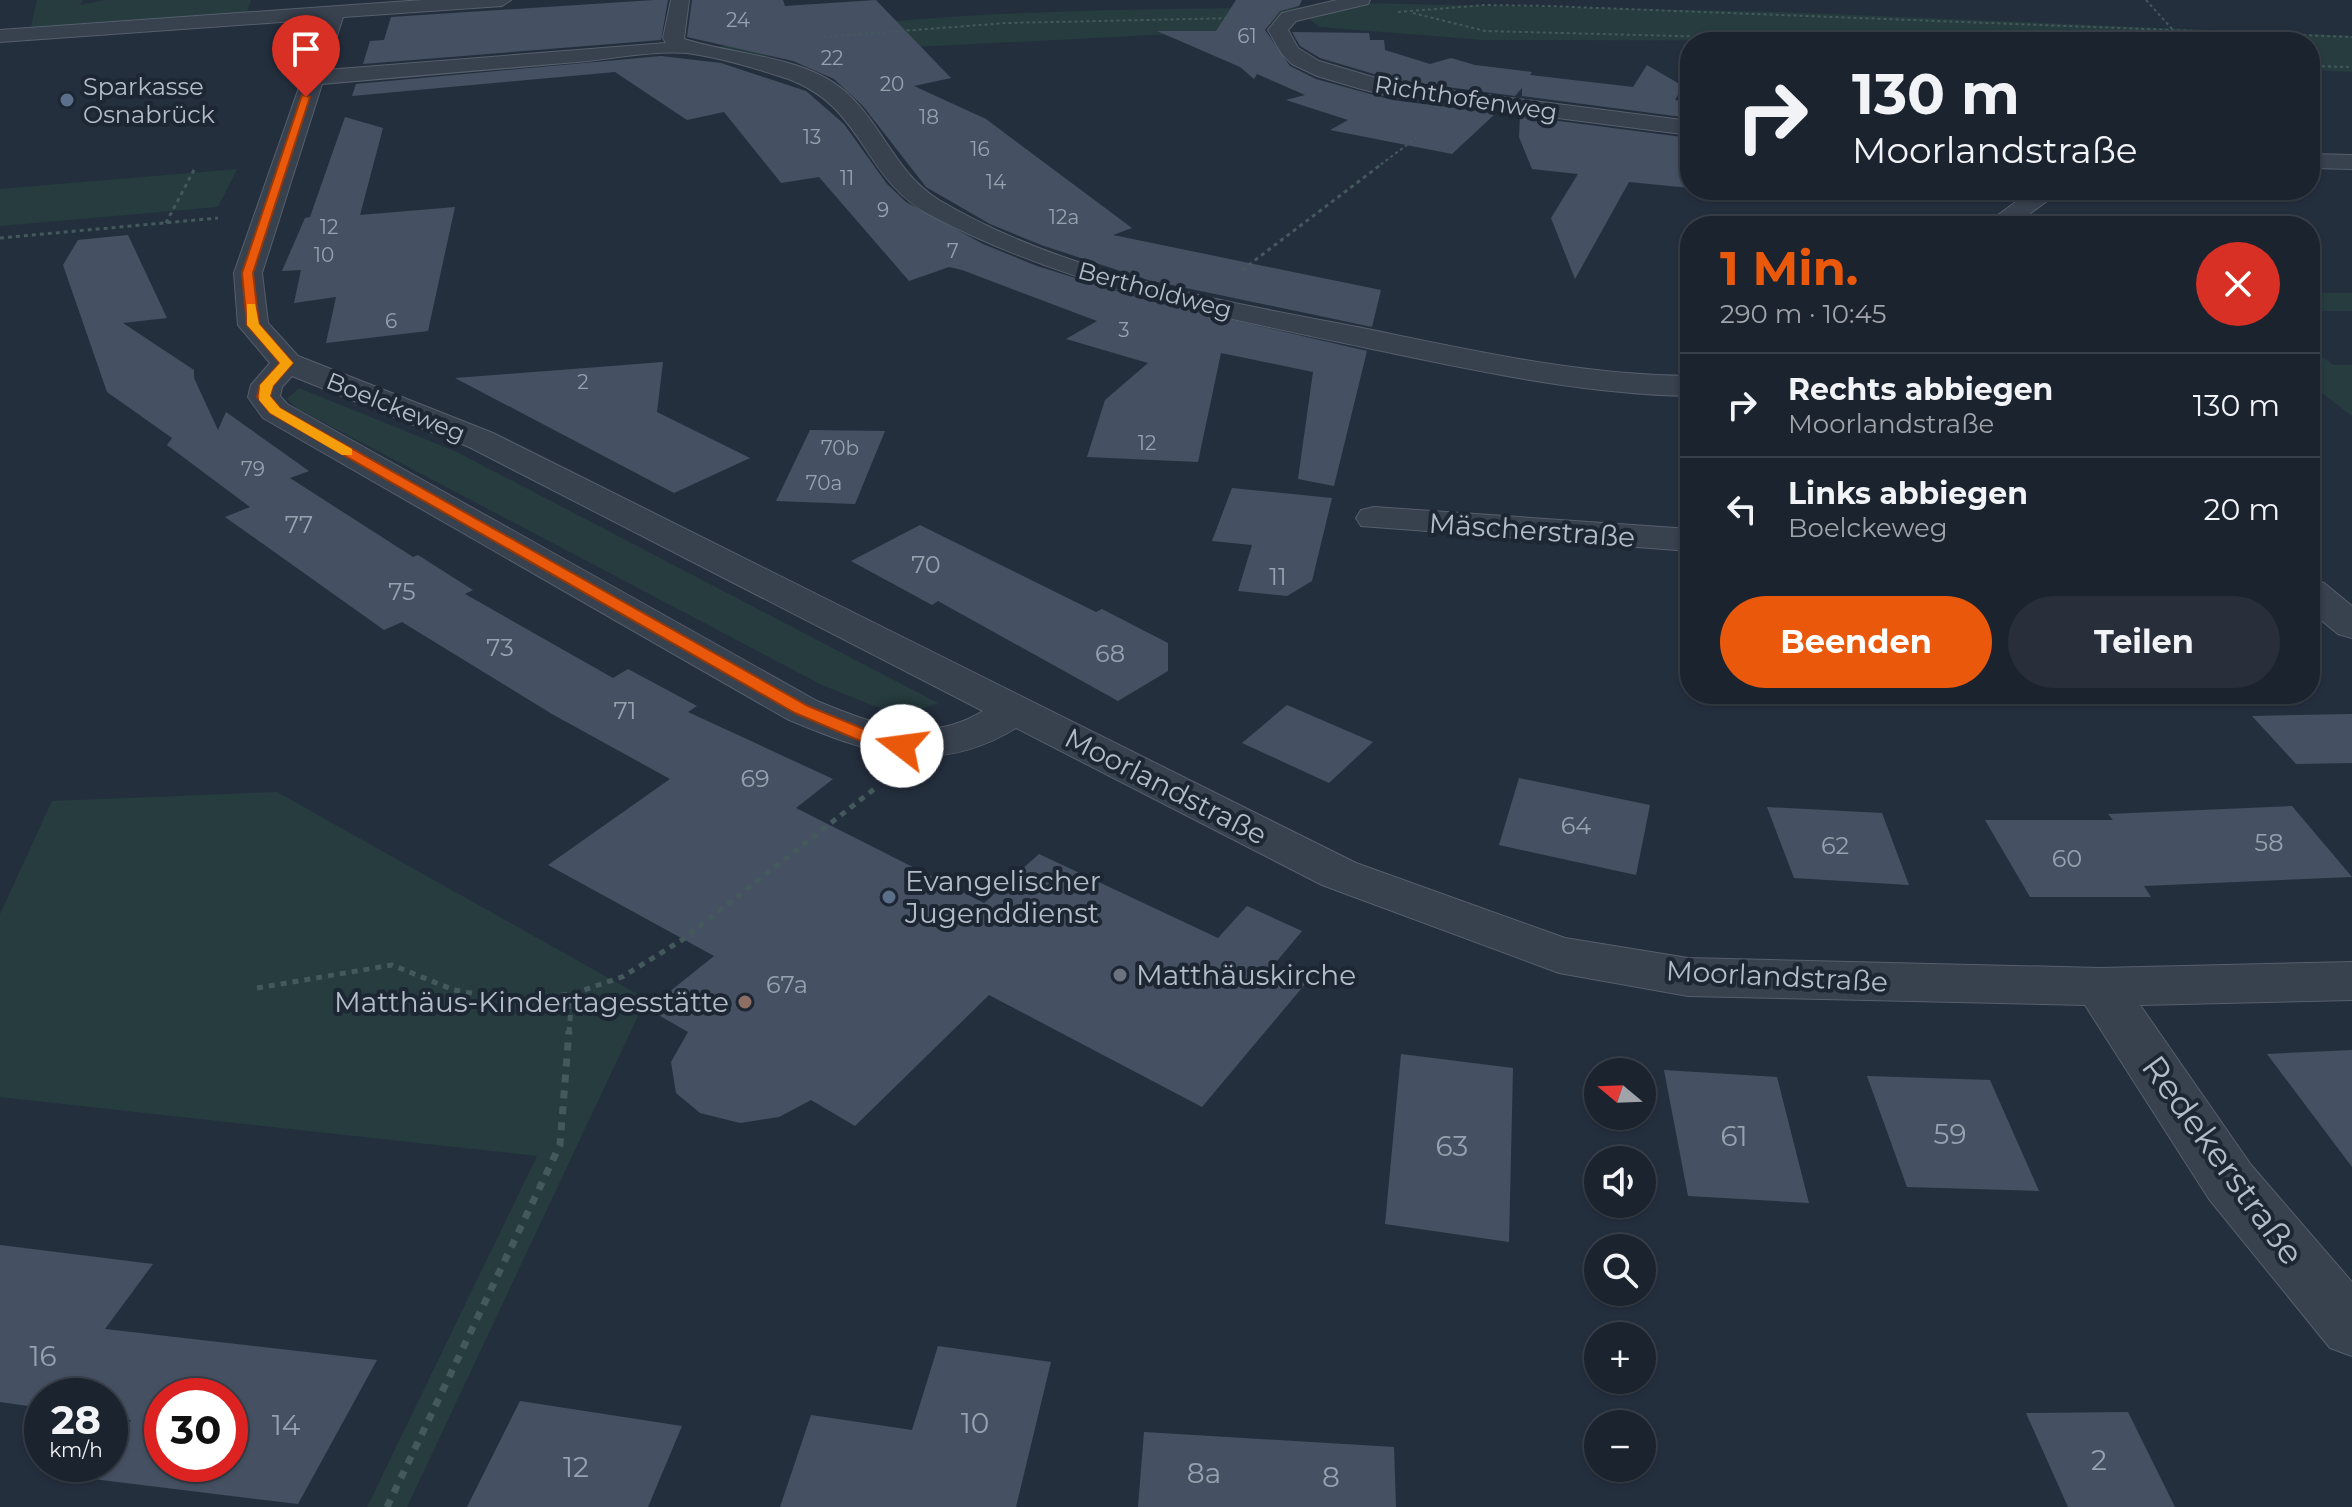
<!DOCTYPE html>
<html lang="de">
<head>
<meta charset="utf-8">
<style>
  :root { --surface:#1b232e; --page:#282f3a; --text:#f1f3f6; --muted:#a0a4aa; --line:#39404a; --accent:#ea580c }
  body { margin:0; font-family:Montserrat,sans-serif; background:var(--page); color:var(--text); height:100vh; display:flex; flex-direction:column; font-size:30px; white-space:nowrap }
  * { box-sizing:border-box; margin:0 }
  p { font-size:26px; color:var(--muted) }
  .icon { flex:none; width:44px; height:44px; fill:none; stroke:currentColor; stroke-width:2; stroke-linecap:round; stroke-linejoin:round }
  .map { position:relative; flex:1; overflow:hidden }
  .details { position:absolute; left:1680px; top:216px; width:640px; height:488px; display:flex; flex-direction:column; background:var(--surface); border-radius:32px; box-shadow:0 2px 6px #0004,0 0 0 2px var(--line) }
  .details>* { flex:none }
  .hud { position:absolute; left:1680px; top:32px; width:640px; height:168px; border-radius:32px; box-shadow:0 2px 6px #0004,0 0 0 2px var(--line); background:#1b232e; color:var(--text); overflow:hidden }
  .needle { width:52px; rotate:289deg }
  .controls { position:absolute; left:1584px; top:1058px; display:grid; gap:16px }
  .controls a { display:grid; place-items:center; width:72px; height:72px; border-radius:50%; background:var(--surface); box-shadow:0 2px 6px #0004,0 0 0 2px var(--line); font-size:40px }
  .speed { position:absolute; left:24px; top:1378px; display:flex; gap:16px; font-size:40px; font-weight:700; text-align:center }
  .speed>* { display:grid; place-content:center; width:104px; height:104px; border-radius:50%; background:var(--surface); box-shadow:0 2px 6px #0004,0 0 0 2px var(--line); line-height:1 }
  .speed small { font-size:20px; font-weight:400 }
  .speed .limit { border:12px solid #d22; background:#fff; color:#111 }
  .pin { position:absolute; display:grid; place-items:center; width:68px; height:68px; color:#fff; margin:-82px -34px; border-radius:50% 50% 50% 0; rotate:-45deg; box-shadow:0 0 8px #0007 }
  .pin .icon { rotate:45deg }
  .me { position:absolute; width:88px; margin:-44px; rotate:285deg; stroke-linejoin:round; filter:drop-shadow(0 0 6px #0008) }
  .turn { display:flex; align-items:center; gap:28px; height:168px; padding:0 40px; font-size:36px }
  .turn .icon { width:104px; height:104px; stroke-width:2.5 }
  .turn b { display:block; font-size:56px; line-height:68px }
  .round { display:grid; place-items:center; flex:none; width:84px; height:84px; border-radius:42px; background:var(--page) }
  .headline { display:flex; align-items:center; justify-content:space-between; height:136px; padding:0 40px }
  h1 { font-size:48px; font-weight:700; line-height:60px; color:var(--accent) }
  .button { display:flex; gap:16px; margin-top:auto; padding:16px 40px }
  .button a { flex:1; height:92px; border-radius:48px; background:var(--accent); color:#fff; font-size:32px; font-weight:700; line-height:92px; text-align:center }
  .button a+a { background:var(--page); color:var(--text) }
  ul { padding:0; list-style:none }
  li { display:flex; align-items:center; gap:24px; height:104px; padding:0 40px; border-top:2px solid var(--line) }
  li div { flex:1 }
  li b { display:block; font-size:30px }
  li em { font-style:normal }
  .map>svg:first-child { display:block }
  .green { fill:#263c3f }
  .building { fill:#455162; fill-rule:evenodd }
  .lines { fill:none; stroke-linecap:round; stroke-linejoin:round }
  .minor-casing { stroke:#565f6c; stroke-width:2 }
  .path-far3 { stroke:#44595c; stroke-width:2; stroke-dasharray:3 3; stroke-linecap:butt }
  .path-far2 { stroke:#44595c; stroke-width:3; stroke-dasharray:4 4; stroke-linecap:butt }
  .path-far1 { stroke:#44595c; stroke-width:5; stroke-dasharray:6 6; stroke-linecap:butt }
  .path { stroke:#44595c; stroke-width:7; stroke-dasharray:8 8; stroke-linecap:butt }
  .minor { fill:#38414e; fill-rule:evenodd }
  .route { fill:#ea580c; stroke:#983908; stroke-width:2 }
  .slow { fill:#f59e0b }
  .service-dot { fill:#5c6f8a; stroke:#1d2633; stroke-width:3 }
  .worship-dot { fill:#6b7280; stroke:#1d2633; stroke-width:3 }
  .education-dot { fill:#8d6e63; stroke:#1d2633; stroke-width:3 }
  .labels { text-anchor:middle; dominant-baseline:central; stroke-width:8; stroke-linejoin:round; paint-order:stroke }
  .far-number-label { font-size:20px; fill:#98a1af }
  .far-poi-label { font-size:24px; fill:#b4bcc9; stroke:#1d2633; text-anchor:start }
  .far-street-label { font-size:24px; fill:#b4bcc9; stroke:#1d2633 }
  .number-label { font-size:24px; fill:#98a1af }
  .street-label { font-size:28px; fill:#b4bcc9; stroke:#1d2633 }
  .poi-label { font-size:28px; fill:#b4bcc9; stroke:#1d2633; text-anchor:start }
  .near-number-label { font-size:28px; fill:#98a1af }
  .near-street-label { font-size:34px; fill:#b4bcc9; stroke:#1d2633 }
</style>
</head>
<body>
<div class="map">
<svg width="2352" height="1507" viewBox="0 0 2352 1507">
  <rect width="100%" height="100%" fill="#242f3e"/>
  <path class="green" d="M37,0H83L80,5L105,0H251L247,12L31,27Z
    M1361,3L1783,12L2352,36V72L2310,70V42L1483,40L1319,27L1308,18Z
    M1305,7L1268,25L1214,32L874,49L808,46L761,58L713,48C907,7 1108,11 1305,7Z
    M237,169L218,207L0,226V189Z
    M2310,293H2352V311H2310Z
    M2310,347L2333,365H2352V416L2310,384Z
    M299,388L457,452L938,703L909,714L879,708L822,685L298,409L287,399Z
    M277,792L646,999L407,1507H367L537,1156L0,1097V914L52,801Z"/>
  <path class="building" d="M654,0H668L661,40L363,64L370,41L384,40L391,17Z
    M692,0H783L785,6L876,0L951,78L914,86L986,119L1132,228L1113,235L1381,290L1372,327L1148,280L1041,245L990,224L926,187L863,106L834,79L793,61L687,37Z
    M1236,0H1302L1299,6L1280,11L1265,30L1290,66L1316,79L1392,100L1496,113L1452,154L1330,130L1348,120L1286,100L1305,95L1257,74L1254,79L1240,67L1157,31H1216Z
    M1292,32L1369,33L1370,40H1384L1385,50L1430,64L1451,58L1475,65L1532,72L1530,75L1633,87L1647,65L1683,86L1675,100L1690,102V118L1522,96V88L1515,96L1394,80L1320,58L1300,46Z
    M661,56L721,63L806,91L844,124L887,184L906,202L983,244L1037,266L1146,300L1367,351L1334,486L1298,479L1313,372L1221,353L1198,462L1087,457L1105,400L1148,363L1066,339L1097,321L962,270L949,267L909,281L819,177L781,183L724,112L687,120L615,72L352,96L356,84Z
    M1520,116L1690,138V188L1629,182L1575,279L1551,218L1578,174L1532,169L1519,137Z
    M345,117L383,128L360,215L455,207L428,331L326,343L336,297L294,303L301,270L282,271L305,218L310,217Z
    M128,235L167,318L123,323L194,370V378L218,430L226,412L309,471L290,478L413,557L418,555L473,590L465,594L613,678L628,669L697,706L688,712L833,779L796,808L984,903L1039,854L1218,938L1247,906L1302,931L1272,967L1306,983L1202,1107L989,995L855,1126L811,1100L779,1117L740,1123L700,1113L676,1093L671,1062L688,1032L648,1009L714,956L548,865L670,779L552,714L402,622L384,630L225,517L250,507L167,445L172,438L107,392L63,265L78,240Z
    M663,362L657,412L750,458L674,493L455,378Z
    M810,430L885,431L855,504L776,501Z
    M1232,488L1332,498L1312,581L1287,596L1238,591L1252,545L1212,541Z
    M920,525L1096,612L1102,609L1168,643V671L1118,701L938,601L932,605L851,561Z
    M1287,705L1373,742L1329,783L1242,743Z
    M2352,714V763L2296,764L2252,716Z
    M1519,778L1650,805L1636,875L1499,845Z
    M2292,806L2352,877L2144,886L2151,897H2030L1985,820H2113L2108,814Z
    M1767,807L1882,813L1909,885L1794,878Z
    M2352,1050V1167L2267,1054Z
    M1401,1054L1513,1068L1509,1242L1385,1224Z
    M1664,1070L1777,1077L1809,1203L1688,1196Z
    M1867,1076L1990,1080L2039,1191L1907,1187Z
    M0,1245L153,1264L105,1329L377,1360L298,1504L93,1479L103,1464H110V1453L131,1420L110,1418V1396H42V1408L0,1402ZM162,1396H230V1464H162Z
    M938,1346L1051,1362L1016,1507H780L811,1415L912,1430Z
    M520,1401L682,1426L648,1507H467Z
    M2128,1412L2175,1507H2068L2026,1413Z
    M1144,1432L1394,1447L1396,1507H1138Z"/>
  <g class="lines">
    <defs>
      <path id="minor" d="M423,0H511L502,6L343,17L326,70L666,43L663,38L671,0H689L684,39C736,56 808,55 849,95C883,127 897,174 939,200C1067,276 1223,301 1367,329C1475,351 1579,375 1690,376V396C1581,394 1478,371 1372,349C1220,317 1070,288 932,216C859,178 866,102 779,76C751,67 717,57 687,53C655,50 610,59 577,62C492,69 407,76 322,84L262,273L268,323L298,356L493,433L1356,863L1565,938L1688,958L2100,968L2352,962V1000L2140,1005L2251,1165L2352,1282V1356L2330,1348L2209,1199L2085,1005L1688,996L1559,973L1322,885L1016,728C935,778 868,753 787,719L263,418L248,397L251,385L270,363L238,325L234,273L323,19L0,42V30ZM292,376L469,447L983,711C926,746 874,724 817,701L287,404L280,396L282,387Z
        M1337,0H1370L1368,4L1296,21L1288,30L1298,48L1319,61L1393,83L1690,121V135L1393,97L1361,89L1317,76L1292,64L1282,54L1268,30L1282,13Z
        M2310,154L2352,155V169L2310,168Z
        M2032,190H2062L2013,226H1983Z
        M1374,507L1690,529V551L1361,526L1356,518L1361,510Z
        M2310,579L2324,583L2352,606V638L2338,634L2310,611Z"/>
    </defs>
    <use href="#minor" class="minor-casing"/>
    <path class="path-far3" d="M2146,0L2173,30L2192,42
      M1398,12L1486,5L1547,6L2352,37
      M1413,13L1485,31L1910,42
      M823,37L1006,23L1237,18
      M2310,66L2352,67
      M1376,168L1419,136"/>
    <path class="path-far2" d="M166,223L195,168
      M0,238L218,218
      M1242,270L1379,166"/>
    <path class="path-far1" d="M257,988L392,965L454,990L511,1000L572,994L622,977L682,940L878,786
      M569,1033L572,994"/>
    <path class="path" d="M387,1507L560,1145L569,1031"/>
    <use href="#minor" class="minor"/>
  </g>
  <path class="route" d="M302,95L310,97L253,273L259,324L293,363L273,386L270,396L280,408L808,706L871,732L908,742V750L902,751L858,740L795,713L270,413L257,397L260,385L280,363L247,325L242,273Z"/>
  <path class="slow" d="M247,304H255L259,324L293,363L273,386L270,396L280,408L352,449V455H342L270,413L259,400L260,385L280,363L247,325Z"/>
  <g class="service-dot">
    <circle cx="67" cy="100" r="8"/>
    <circle cx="889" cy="897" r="8"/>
  </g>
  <circle class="worship-dot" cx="1120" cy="975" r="8"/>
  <circle class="education-dot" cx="745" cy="1002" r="8"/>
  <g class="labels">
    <g class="far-number-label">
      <text x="738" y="20">24</text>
      <text x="1247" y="36">61</text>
      <text x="832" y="58">22</text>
      <text x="892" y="84">20</text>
      <text x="929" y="117">18</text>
      <text x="812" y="137">13</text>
      <text x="980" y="149">16</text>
      <text x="847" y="178">11</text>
      <text x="996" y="182">14</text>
      <text x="883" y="210">9</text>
      <text x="1064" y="217">12a</text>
      <text x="329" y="227">12</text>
      <text x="953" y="251">7</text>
      <text x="324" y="255">10</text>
      <text x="391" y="321">6</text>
      <text x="1124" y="330">3</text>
      <text x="583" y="382">2</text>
      <text x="1147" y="443">12</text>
      <text x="840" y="448">70b</text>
      <text x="253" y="469">79</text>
      <text x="824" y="483">70a</text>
    </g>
    <g class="far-poi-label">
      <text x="83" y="86">Sparkasse<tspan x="83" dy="28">Osnabrück</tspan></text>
    </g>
    <g class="far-street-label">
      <text transform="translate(1466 98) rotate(9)">Richthofenweg</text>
      <text transform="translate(1155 290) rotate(15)">Bertholdweg</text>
      <text transform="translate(396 407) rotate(22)">Boelckeweg</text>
    </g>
    <g class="number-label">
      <text x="299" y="524">77</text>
      <text x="926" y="564">70</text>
      <text x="1278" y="576">11</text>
      <text x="402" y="591">75</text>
      <text x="500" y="647">73</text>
      <text x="1110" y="653">68</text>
      <text x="625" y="710">71</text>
      <text x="755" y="778">69</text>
      <text x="1576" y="825">64</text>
      <text x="2269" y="842">58</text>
      <text x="1835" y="845">62</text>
      <text x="2067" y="858">60</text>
      <text x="787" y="984">67a</text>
    </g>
    <g class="street-label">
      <text transform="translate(1532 530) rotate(4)">Mäscherstraße</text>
      <text transform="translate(1166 786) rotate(27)">Moorlandstraße</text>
      <text transform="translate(1777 976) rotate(3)">Moorlandstraße</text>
    </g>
    <g class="poi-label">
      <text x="905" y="881">Evangelischer<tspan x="905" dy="32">Jugenddienst</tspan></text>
      <text x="1136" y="975">Matthäuskirche</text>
      <text x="729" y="1002" text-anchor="end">Matthäus-Kindertagesstätte</text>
    </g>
    <g class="near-number-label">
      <text x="1950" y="1134">59</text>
      <text x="1734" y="1136">61</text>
      <text x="1452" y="1146">63</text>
      <text x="43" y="1356">16</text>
      <text x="975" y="1423">10</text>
      <text x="286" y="1425">14</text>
      <text x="2099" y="1460">2</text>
      <text x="576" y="1467">12</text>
      <text x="1204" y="1473">8a</text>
      <text x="1331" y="1477">8</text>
    </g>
    <g class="near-street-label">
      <text transform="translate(2223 1160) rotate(54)">Redekerstraße</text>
    </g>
  </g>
</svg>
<div class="controls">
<a><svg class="needle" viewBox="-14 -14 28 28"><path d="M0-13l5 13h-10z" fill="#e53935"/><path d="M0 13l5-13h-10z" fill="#a0a4aa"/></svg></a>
<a><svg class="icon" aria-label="sound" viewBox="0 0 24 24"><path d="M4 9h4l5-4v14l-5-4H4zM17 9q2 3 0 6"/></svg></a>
<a><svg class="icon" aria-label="search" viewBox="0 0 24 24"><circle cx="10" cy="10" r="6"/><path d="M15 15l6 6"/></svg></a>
<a>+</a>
<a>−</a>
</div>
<div class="speed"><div>28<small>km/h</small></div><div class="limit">30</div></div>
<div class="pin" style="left:306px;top:97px;background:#d93025"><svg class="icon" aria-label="arrive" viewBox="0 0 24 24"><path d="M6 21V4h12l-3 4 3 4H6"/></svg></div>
<svg class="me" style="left:902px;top:746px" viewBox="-20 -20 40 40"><circle r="19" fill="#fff"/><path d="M0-13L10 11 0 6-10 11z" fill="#ea580c"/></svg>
<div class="hud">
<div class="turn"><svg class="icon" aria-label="right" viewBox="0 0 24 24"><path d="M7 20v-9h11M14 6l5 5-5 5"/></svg><div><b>130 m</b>Moorlandstraße</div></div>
</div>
<section class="details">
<div class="headline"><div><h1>1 Min.</h1><p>290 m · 10:45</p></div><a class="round" style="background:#d93025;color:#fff"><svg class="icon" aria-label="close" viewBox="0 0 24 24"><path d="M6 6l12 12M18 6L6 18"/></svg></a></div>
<ul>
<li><svg class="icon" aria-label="right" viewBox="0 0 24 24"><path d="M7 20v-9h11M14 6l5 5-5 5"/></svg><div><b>Rechts abbiegen</b><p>Moorlandstraße</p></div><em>130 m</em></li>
<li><svg class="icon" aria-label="left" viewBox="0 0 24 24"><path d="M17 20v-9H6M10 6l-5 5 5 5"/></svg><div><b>Links abbiegen</b><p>Boelckeweg</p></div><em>20 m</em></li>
</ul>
<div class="button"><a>Beenden</a><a>Teilen</a></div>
</section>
</div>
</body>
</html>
